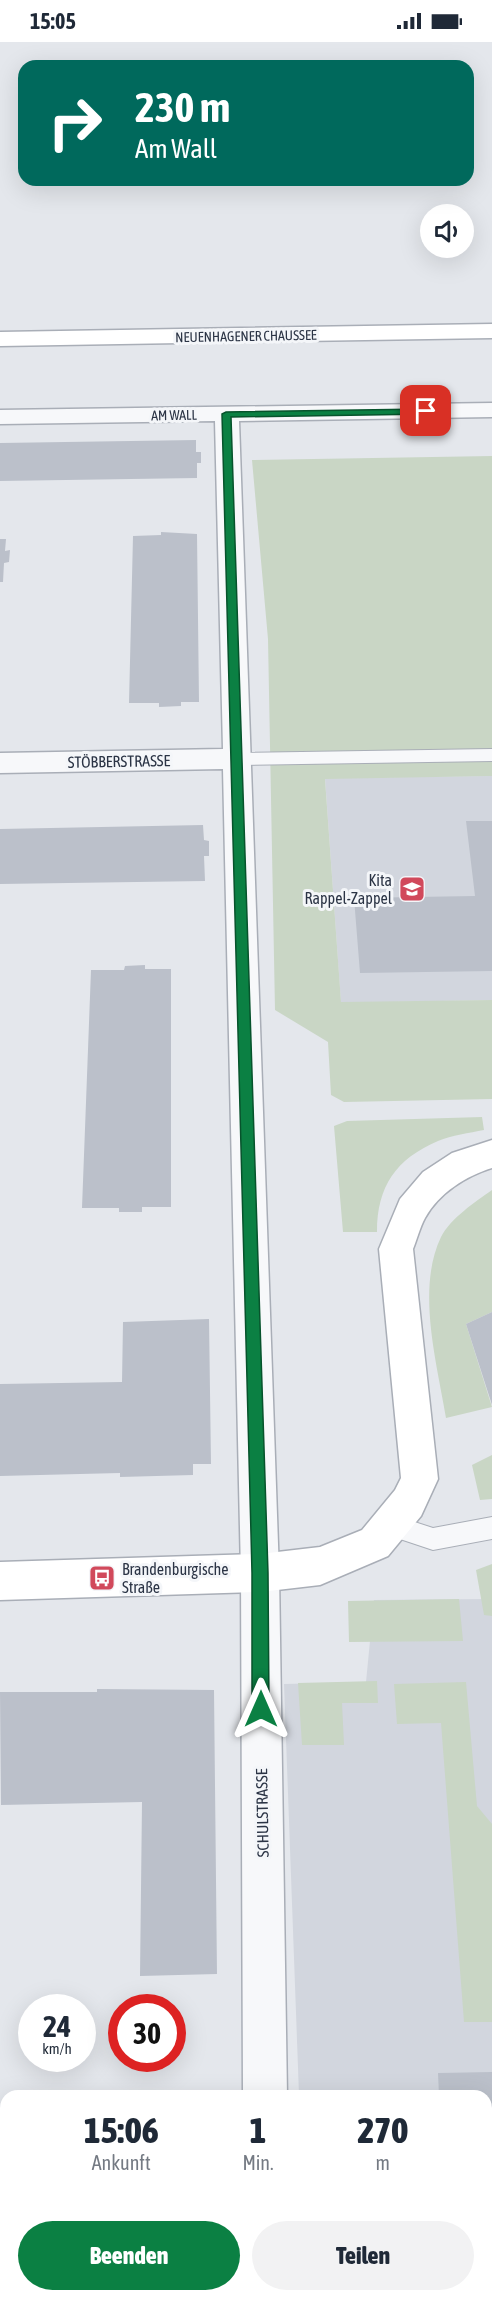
<!DOCTYPE html>
<html lang="de">
<head>
<meta charset="utf-8">
<style>
  :root { --surface:#fff; --page:#f2f2f3; --text:#1f2937; --muted:#747a83; --accent:#0b8043 }
  body { margin:0; font-family:"Asap Condensed",sans-serif; background:var(--page); color:var(--text); height:100vh; display:flex; flex-direction:column; font-size:22px; white-space:nowrap }
  * { box-sizing:border-box; margin:0 }
  p { font-size:20px; color:var(--muted) }
  .icon { flex:none; width:33px; height:33px; fill:none; stroke:currentColor; stroke-width:2; stroke-linecap:round; stroke-linejoin:round }
  .map { position:relative; flex:1; overflow:hidden }
  .details { position:absolute; left:0px; top:2048px; width:492px; height:212px; display:flex; flex-direction:column; background:var(--surface); border-radius:18px 18px 0 0; box-shadow:0 6px 24px #0002 }
  .details>* { flex:none }
  .hud { position:absolute; left:18px; top:18px; width:456px; height:126px; border-radius:18px; box-shadow:0 6px 24px #0002; background:#00695c; color:#fff; overflow:hidden }
  .tools { position:absolute; left:420px; top:162px; display:grid; gap:12px }
  .tools a { display:grid; place-items:center; width:54px; height:54px; border-radius:50%; background:var(--surface); box-shadow:0 6px 24px #0002; font-size:30px }
  .speed { position:absolute; left:18px; top:1952px; display:flex; gap:12px; font-size:30px; font-weight:700; text-align:center }
  .speed>* { display:grid; place-content:center; width:78px; height:78px; border-radius:50%; background:var(--surface); box-shadow:0 6px 24px #0002; line-height:1 }
  .speed small { font-size:15px; font-weight:400 }
  .speed .limit { border:9px solid #d22; background:#fff; color:#111 }
  .pin { position:absolute; display:grid; place-items:center; width:51px; height:51px; color:#fff; margin:-26px; border-radius:12px; box-shadow:0 3px 9px #0006 }
  .me { position:absolute; width:66px; margin:-33px; rotate:0deg; stroke-linejoin:round; filter:drop-shadow(0 0 4px #0008) }
  .turn { display:flex; align-items:center; gap:21px; height:126px; padding:0 18px; font-size:27px }
  .turn .icon { width:78px; height:78px; stroke-width:2.5 }
  .turn b { display:block; font-size:42px; line-height:51px }
  .eta { display:flex; justify-content:space-evenly; align-items:center; height:102px; text-align:center }
  .eta b { font-size:36px; font-weight:800; line-height:42px }
  .action { display:flex; gap:12px; margin-top:auto; padding:12px 18px }
  .action a { flex:1; height:69px; border-radius:36px; background:var(--accent); color:#fff; font-size:24px; font-weight:800; line-height:69px; text-align:center }
  .action a+a { background:var(--page); color:var(--text) }
  .status { display:flex; justify-content:space-between; align-items:center; height:42px; padding:0 30px; background:var(--surface); direction:ltr }
  .status svg { height:16px; fill:currentColor }
  .map>svg:first-child { display:block }
  .built { fill:#d2d6de }
  .green { fill:#c9d6c5 }
  .building { fill:#bbc0ca }
  .lines { fill:none; stroke-linecap:round; stroke-linejoin:round }
  .lane-casing { stroke:#a9aeb7; stroke-width:2 }
  .street-casing { stroke:#a9aeb7; stroke-width:3 }
  .secondary-casing { stroke:#a9aeb7; stroke-width:3 }
  .lane { fill:#f7f8fa; fill-rule:evenodd }
  .street { fill:#f7f8fa; fill-rule:evenodd }
  .secondary { fill:#fff; fill-rule:evenodd }
  .route { fill:#0b8043; stroke:#07532c; stroke-width:1.5 }
  .labels { text-anchor:middle; dominant-baseline:central; stroke-width:6; stroke-linejoin:round; paint-order:stroke }
  .far-street-label { font-size:14px; fill:#2b3445; stroke:#f4f6f9 }
  .street-label { font-size:16px; fill:#2b3445; stroke:#f4f6f9 }
  .poi-label { font-size:16px; fill:#2b3445; stroke:#f4f6f9; text-anchor:end }
</style>
</head>
<body>
<div class="status"><b>15:05</b><svg viewBox="0 0 49 12"><path d="M0 12V9h3v3zM5 12V6h3v6zM10 12V3h3v9zM15 12V0h3v12zM26 1h20v11H26zM47 4h2v5h-2z"/></svg></div>
<div class="map">
<svg width="492" height="2258" viewBox="0 0 492 2258">
  <rect width="100%" height="100%" fill="#e4e7ec"/>
  <path class="built" d="M492,734V958L341,961L325,736Z
    M492,1557V2258H307V2253H486V2054L299,2053L284,1642L366,1640L374,1558Z"/>
  <path class="green" d="M492,414V734L325,737L341,960L492,958V1057L344,1060L331,1053L328,1000L275,968L268,597L252,418Z
    M482,1075L484,1088C469,1091 452,1093 438,1099C396,1117 377,1144 377,1190H343L334,1084L347,1079Z
    M492,1148V1270L466,1282L492,1365L446,1376C437,1321 416,1247 441,1195C450,1177 476,1159 492,1148Z
    M492,1413V1457L480,1458L472,1423Z
    M492,1522V1574L484,1573L476,1528Z
    M459,1557L463,1599L349,1600L348,1559Z
    M377,1639L378,1661H342L344,1703H302L298,1641Z
    M466,1640L477,1764L492,1782V1980H464L441,1681L397,1682L394,1642Z"/>
  <path class="building" d="M196,398V410H201V421H197V436L0,439V401Z
    M161,490L197,492L199,660H181V664L159,665V661H129L133,494L161,493Z
    M0,497H6L5,509L10,508L9,520L4,521L3,540H0Z
    M466,779H492V929L360,931L354,856L475,854Z
    M203,783L204,798L209,799V814H204L205,839L0,842V787Z
    M145,923V927H171V1165H142V1170H119V1166H82L91,928H124L125,924Z
    M492,1270V1363L466,1282Z
    M209,1277L211,1422H193V1433L120,1435V1431L0,1434V1342L122,1340L123,1280Z
    M97,1647L214,1648L217,1932L140,1934L142,1760L1,1763L0,1650H97Z
    M492,2030V2258H455L454,2253H486V2054H439L438,2031Z
    M67,2253H192V2258H67Z"/>
  <g class="lines">
    <defs>
      <path id="lane" d="M492,707V719L238,723L232,721L230,717L232,713L238,711Z
        M390,1472L433,1486L492,1475V1497L433,1508L382,1491L379,1483L382,1475Z"/>
      <path id="street" d="M492,361V375L239,379L279,1531L287,2054H243L241,1531L223,727L0,731V711L223,707L215,379L0,382V368Z
        M249,2253H297V2258H249Z"/>
      <path id="secondary" d="M492,282V296L0,304V290Z
        M492,1098V1126C466,1134 439,1151 425,1176C420,1185 417,1197 413,1207L438,1437L421,1474L388,1514L320,1543L260,1550L0,1558V1520L260,1512L320,1505L362,1488L395,1448L401,1436L379,1207L400,1157L423,1130L452,1111Z"/>
    </defs>
    <use href="#lane" class="lane-casing"/>
    <use href="#street" class="street-casing"/>
    <use href="#secondary" class="secondary-casing"/>
    <use href="#lane" class="lane"/>
    <use href="#street" class="street"/>
    <use href="#secondary" class="secondary"/>
  </g>
  <path class="route" d="M426,367H429V372L231,375L268,1531L269,1667L266,1673L261,1675L255,1673L252,1667V1531L222,372L226,370Z"/>
  <defs>
    <symbol id="school-square" viewBox="-11 -11 22 22"><rect x="-9" y="-9" width="18" height="18" rx="4" fill="#d1495b" stroke="#f4f6f9"/><path d="M0-5L7-2L0 1L-7-2ZM-4 1L0 2.5L4 1V4Q0 6-4 4Z" fill="#fff"/></symbol>
    <symbol id="bus-square" viewBox="-11 -11 22 22"><rect x="-9" y="-9" width="18" height="18" rx="4" fill="#d1495b" stroke="#f4f6f9"/><path d="M-5-6H5V4H4V6H2V4H-2V6H-4V4H-5ZM-3.5-4V0h7V-4ZM-3.5 1.2v1.5H-2V1.2ZM2 1.2v1.5H3.5V1.2Z" fill="#fff"/></symbol>
  </defs>
  <g fill-rule="evenodd">
    <use href="#school-square" x="397" y="832" width="30" height="30"/>
    <use href="#bus-square" x="87" y="1521" width="30" height="30"/>
  </g>
  <g class="labels">
    <g class="far-street-label">
      <text transform="translate(246 294) rotate(-1)">NEUENHAGENER CHAUSSEE</text>
      <text transform="translate(174 373) rotate(-1)">AM WALL</text>
    </g>
    <g class="street-label">
      <text transform="translate(119 719) rotate(-1)">STÖBBERSTRASSE</text>
      <text transform="translate(262 1771) rotate(-91)">SCHULSTRASSE</text>
    </g>
    <g class="poi-label">
      <text x="392" y="838">Kita<tspan x="392" dy="18">Rappel-Zappel</tspan></text>
      <text x="122" y="1527" text-anchor="start">Brandenburgische<tspan x="122" dy="18">Straße</tspan></text>
    </g>
  </g>
</svg>
<div class="tools">
<a><svg class="icon" aria-label="sound" viewBox="0 0 24 24"><path d="M4 9h4l5-4v14l-5-4H4zM17 9q2 3 0 6"/></svg></a>
</div>
<div class="speed"><div>24<small>km/h</small></div><div class="limit">30</div></div>
<div class="pin" style="left:426px;top:369px;background:#d93025"><svg class="icon" aria-label="arrive" viewBox="0 0 24 24"><path d="M6 21V4h12l-3 4 3 4H6"/></svg></div>
<svg class="me" style="left:261px;top:1667px" viewBox="-20 -20 40 40"><path d="M0-17L14 15 0 8-14 15z" fill="#0b8043" stroke="#fff" stroke-width="4"/></svg>
<div class="hud">
<div class="turn"><svg class="icon" aria-label="right" viewBox="0 0 24 24"><path d="M7 20v-9h11M14 6l5 5-5 5"/></svg><div><b>230 m</b>Am Wall</div></div>
</div>
<section class="details">
<div class="eta">
<div><b>15:06</b><p>Ankunft</p></div>
<div><b>1</b><p>Min.</p></div>
<div><b>270</b><p>m</p></div>
</div>
<div class="action"><a>Beenden</a><a>Teilen</a></div>
</section>
</div>
</body>
</html>
